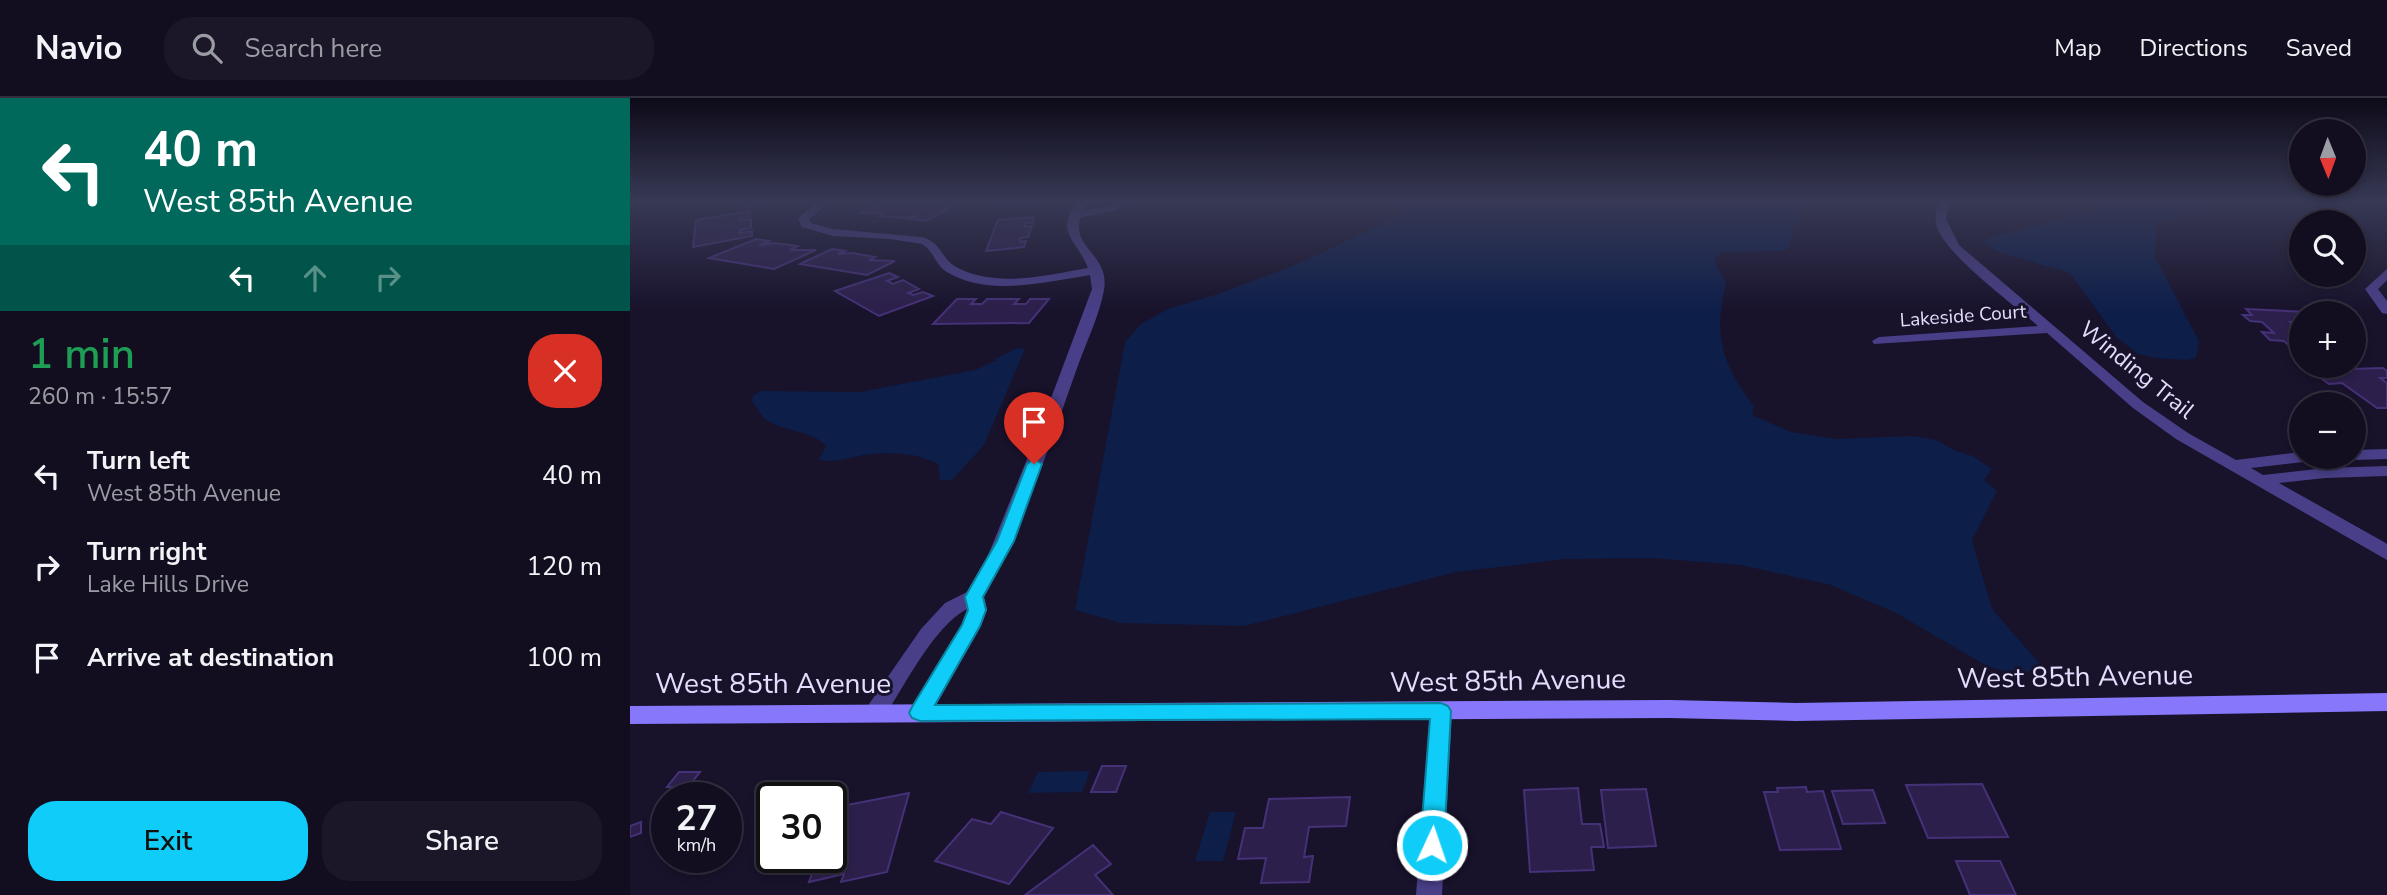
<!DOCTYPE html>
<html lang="en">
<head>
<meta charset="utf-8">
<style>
  :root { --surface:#120e20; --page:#1b1729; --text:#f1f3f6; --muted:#9c9ca5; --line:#312e3e; --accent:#0fcdf8 }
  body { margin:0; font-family:"Nunito Sans",sans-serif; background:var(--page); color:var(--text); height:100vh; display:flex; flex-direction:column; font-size:26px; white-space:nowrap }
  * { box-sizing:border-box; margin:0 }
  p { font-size:23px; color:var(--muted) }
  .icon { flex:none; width:38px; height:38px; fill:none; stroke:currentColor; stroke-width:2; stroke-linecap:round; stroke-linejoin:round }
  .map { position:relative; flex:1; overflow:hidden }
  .sheet { display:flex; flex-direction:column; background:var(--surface); width:630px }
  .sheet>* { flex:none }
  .hud { background:#00695c; color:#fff; overflow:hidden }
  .needle { width:46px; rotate:179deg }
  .tools { position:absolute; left:1659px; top:21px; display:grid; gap:14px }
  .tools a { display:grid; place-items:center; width:77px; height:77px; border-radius:50%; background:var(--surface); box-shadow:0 4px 10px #0003,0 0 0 2px var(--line); font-size:35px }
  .speed { position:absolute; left:21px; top:684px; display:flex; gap:14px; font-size:35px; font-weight:700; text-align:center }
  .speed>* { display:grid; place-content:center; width:91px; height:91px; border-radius:50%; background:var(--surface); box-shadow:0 4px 10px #0003,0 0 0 2px var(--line); line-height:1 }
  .speed small { font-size:18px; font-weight:400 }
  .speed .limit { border:4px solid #111; border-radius:10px; background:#fff; color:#111 }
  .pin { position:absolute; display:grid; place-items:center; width:60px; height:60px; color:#fff; margin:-72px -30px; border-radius:50% 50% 50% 0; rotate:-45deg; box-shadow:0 0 7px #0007 }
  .pin .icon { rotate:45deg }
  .me { position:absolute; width:77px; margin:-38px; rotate:3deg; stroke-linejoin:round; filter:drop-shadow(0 0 5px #0008) }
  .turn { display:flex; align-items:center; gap:24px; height:147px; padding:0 28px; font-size:32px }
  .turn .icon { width:91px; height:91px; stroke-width:2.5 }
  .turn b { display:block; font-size:49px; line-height:60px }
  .lanes { display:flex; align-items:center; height:66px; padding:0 28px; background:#0003; justify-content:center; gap:35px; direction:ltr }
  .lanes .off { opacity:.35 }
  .round { display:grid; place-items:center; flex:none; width:74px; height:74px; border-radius:28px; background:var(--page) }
  .headline { display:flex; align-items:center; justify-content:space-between; height:119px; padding:0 28px }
  h1 { font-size:42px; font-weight:600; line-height:52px; color:#1e9e55 }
  .primary-button { display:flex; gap:14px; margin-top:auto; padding:14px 28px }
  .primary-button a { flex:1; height:80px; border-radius:28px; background:var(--accent); color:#111; font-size:28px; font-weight:600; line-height:80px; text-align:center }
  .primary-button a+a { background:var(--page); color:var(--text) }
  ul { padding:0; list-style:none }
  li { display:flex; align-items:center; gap:21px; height:91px; padding:0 28px }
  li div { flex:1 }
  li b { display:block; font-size:26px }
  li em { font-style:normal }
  header { display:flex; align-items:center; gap:42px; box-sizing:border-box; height:98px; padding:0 35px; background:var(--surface); border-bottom:2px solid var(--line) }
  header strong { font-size:33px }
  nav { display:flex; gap:38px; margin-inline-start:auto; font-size:24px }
  .search { width:490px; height:63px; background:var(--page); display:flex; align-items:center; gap:18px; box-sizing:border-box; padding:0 24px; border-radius:28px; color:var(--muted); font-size:26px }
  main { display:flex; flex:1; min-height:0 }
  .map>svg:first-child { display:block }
  .water { fill:#0d1e49 }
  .building { fill:#2c1f4b; stroke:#453177; stroke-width:2 }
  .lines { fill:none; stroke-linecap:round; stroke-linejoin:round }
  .lane { stroke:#483f88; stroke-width:6 }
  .street { fill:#483f88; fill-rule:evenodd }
  .secondary { fill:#8677fb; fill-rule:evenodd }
  .route { fill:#0fcdf8; stroke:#0a85a1; stroke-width:2 }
  .labels { text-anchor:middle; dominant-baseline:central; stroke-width:6; stroke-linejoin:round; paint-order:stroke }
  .far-street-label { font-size:19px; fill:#e4ddfe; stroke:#18122b }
  .street-label { font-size:23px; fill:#e4ddfe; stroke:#18122b }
  .near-street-label { font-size:28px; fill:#e4ddfe; stroke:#18122b }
</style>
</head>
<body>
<header>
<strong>Navio</strong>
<div class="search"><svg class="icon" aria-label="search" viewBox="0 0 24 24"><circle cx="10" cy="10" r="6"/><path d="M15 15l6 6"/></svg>Search here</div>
<nav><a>Map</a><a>Directions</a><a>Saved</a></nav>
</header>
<main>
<section class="sheet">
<div class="hud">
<div class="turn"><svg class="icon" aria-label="left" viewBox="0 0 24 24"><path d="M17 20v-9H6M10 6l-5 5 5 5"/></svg><div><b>40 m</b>West 85th Avenue</div></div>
<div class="lanes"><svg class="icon" aria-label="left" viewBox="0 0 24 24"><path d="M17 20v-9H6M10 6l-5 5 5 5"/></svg><svg class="icon off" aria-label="ahead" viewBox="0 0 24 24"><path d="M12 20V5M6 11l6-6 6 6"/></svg><svg class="icon off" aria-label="right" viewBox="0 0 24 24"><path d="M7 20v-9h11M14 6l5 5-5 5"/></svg></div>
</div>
<div class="headline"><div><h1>1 min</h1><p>260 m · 15:57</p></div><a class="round" style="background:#d93025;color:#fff"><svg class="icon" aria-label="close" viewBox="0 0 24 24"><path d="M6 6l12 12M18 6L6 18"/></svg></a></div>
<ul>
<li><svg class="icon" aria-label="left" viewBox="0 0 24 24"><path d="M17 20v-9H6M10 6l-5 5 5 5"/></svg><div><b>Turn left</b><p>West 85th Avenue</p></div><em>40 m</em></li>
<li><svg class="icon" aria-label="right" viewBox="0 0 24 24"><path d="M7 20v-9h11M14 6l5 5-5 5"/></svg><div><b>Turn right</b><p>Lake Hills Drive</p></div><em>120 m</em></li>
<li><svg class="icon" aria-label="arrive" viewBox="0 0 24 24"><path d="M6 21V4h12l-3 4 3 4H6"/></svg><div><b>Arrive at destination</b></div><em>100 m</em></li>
</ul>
<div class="primary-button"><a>Exit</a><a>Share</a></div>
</section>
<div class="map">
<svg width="1757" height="797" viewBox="0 0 1757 797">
  <rect width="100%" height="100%" fill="#18122b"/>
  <path class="water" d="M776,102H1163L1172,109L1173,118L1164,125L1159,151L1151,153L1091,154L1084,163L1096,185C1083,236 1092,267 1124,308L1122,317L1161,334L1207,341L1282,338L1306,342L1326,353L1343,358L1362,371L1354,382L1367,393L1342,442L1362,511L1411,567L1390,578L1357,568L1266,515L1201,487L1111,467L1021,460L935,461L826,474L614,528L491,525L445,512L495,244L511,226L538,211L588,196L665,167L764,121Z
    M1502,102H1588L1572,111L1526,126L1525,159L1569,243L1566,260L1557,262L1526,260L1508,256L1486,239L1440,175L1369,154L1353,145L1356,141L1370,137Z
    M387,250L395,251L354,347L322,382H310L308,366C285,354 259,354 233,357C218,360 205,365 189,362L196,348C182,332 153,334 135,321C130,317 126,308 122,303L123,298L131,293L230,294L345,272L367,262H363Z
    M460,673L452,694L398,695L408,674Z
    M580,714H606L593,763H565Z"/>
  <path class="building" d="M97,102H132L129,103L134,105L119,109Z
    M277,102H285L327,106L296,123L281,121L288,118L274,120L249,118L254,115H230L254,104L271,105Z
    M373,102H416L412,105L370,104Z
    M120,113V118L110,120V123L121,121V130L110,132V135L122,133V138L63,149L66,122Z
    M404,119L402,125H396L394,129L402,128L398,139L391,140L390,144L396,143L394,149L356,153L368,122Z
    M126,141L139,143L130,147L144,145L168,148L160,152H186L144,171L79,160Z
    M202,151L215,153L208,156L222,155L245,159L239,162L265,163L237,177L170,166Z
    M259,175L268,179L257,183L263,186L273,182L289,191L278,195L283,197L293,194L303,198L249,218L205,193Z
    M327,201H346L341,206H352L357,201H389L384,206H396L400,201H419L399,225L303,226Z
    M1616,211L1697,215H1671V224H1660L1671,234V250H1662L1654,243L1640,242L1632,234L1644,235L1632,224L1620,223L1613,217H1622Z
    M1753,270L1757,273V280H1750L1757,285V310H1747L1712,285L1699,286L1688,278H1698L1689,272Z
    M472,668H496L486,694H461Z
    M49,674H70L58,689H37Z
    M1352,686L1378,739L1298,740L1276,687Z
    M1176,689L1177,694L1193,693L1211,751L1150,752L1134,694H1148L1147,690Z
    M948,690L952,726H970L974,749H961L964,772L900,774L894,692Z
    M1016,691L1026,748L978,750L971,692Z
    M1243,692L1255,725L1213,726L1202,693Z
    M212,695L207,709L279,695L257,774L211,784L214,776L179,784L184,770L157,775L163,760H201V700H185Z
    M720,699L716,728L679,729L674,759L683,758L679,784L631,785L636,760L608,761L615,730H633L639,701Z
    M371,714L423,730L379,786L305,763L342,721L361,726Z
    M11,724V735L0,739V728Z
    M463,747L481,766L465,777L483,797H395Z
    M1326,763H1370L1386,797H1340Z"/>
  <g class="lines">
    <path class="lane" d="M445,117L485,110L493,102"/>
    <path class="street" d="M449,102H460C426,149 481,150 474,192C469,219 455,247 446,273C419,349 393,428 354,499L357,512L351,528L298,621L290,624L282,621L279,615L331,528L337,511C304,528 273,590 253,621L245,624L237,621L234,615L237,609L291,531L315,505L337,494L357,460L412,324L462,191L460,177C416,184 357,199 317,174C305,167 304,153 292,146L260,141L203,138L172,129L168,120L184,107H192V111L179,121L181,125L203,131L292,139C313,145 311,162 328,170C367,190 418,177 458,170C446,140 423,134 449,102Z
      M1310,102H1320L1316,121L1329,147L1513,304L1558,335L1606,362L1671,354V359H1681L1673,364L1621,370L1633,377L1695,370L1757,368V378L1695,380L1649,385L1754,444L1757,446V462L1546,341L1503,310L1417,235L1244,246L1242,243L1249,239L1408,228C1383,206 1316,157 1307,129C1304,119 1306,111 1310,102Z
      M1757,171V182L1748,191L1757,203V216L1752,215L1735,191Z
      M1757,351V361L1724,362L1717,359H1724V352Z
      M811,604L819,607L822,613L812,797H786L800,613L803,607Z"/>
    <path class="secondary" d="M1757,595V613L1166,623L1039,620L0,626V608L1039,602L1166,605Z"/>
  </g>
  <linearGradient id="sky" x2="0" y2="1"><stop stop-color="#0d0a18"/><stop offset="0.48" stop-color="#373955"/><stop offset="1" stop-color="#373955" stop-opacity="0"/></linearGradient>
  <rect width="1757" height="214" fill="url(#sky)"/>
  <path class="route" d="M404,361L412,366L384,443L353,499L356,512L350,528L305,607L811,605L818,608L821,613L814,747L810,755L802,758L794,755L790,747L800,621L290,623L282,620L279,615L282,609L332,527L338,512L335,499L367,443L397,366Z"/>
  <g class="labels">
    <g class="far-street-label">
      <text transform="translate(1333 218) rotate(-4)">Lakeside Court</text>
    </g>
    <g class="street-label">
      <text transform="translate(1507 272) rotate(39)">Winding Trail</text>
    </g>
    <g class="near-street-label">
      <text transform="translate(1445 579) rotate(-1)">West 85th Avenue</text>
      <text transform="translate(878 583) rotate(-1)">West 85th Avenue</text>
      <text x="143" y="586">West 85th Avenue</text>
    </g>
  </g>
</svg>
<div class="tools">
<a><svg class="needle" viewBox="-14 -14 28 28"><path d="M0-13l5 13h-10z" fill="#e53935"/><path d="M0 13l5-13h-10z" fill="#9c9ca5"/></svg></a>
<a><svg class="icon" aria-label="search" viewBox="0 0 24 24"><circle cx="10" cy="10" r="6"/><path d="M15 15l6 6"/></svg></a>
<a>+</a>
<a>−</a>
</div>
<div class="speed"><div>27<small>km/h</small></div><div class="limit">30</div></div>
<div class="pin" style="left:404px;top:366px;background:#d93025"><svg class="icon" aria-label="arrive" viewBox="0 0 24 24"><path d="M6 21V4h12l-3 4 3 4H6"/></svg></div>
<svg class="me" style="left:802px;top:747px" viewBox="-20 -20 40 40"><circle r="17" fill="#0fcdf8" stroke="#fff" stroke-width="3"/><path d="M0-11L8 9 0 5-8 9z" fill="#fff"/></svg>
</div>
</main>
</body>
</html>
